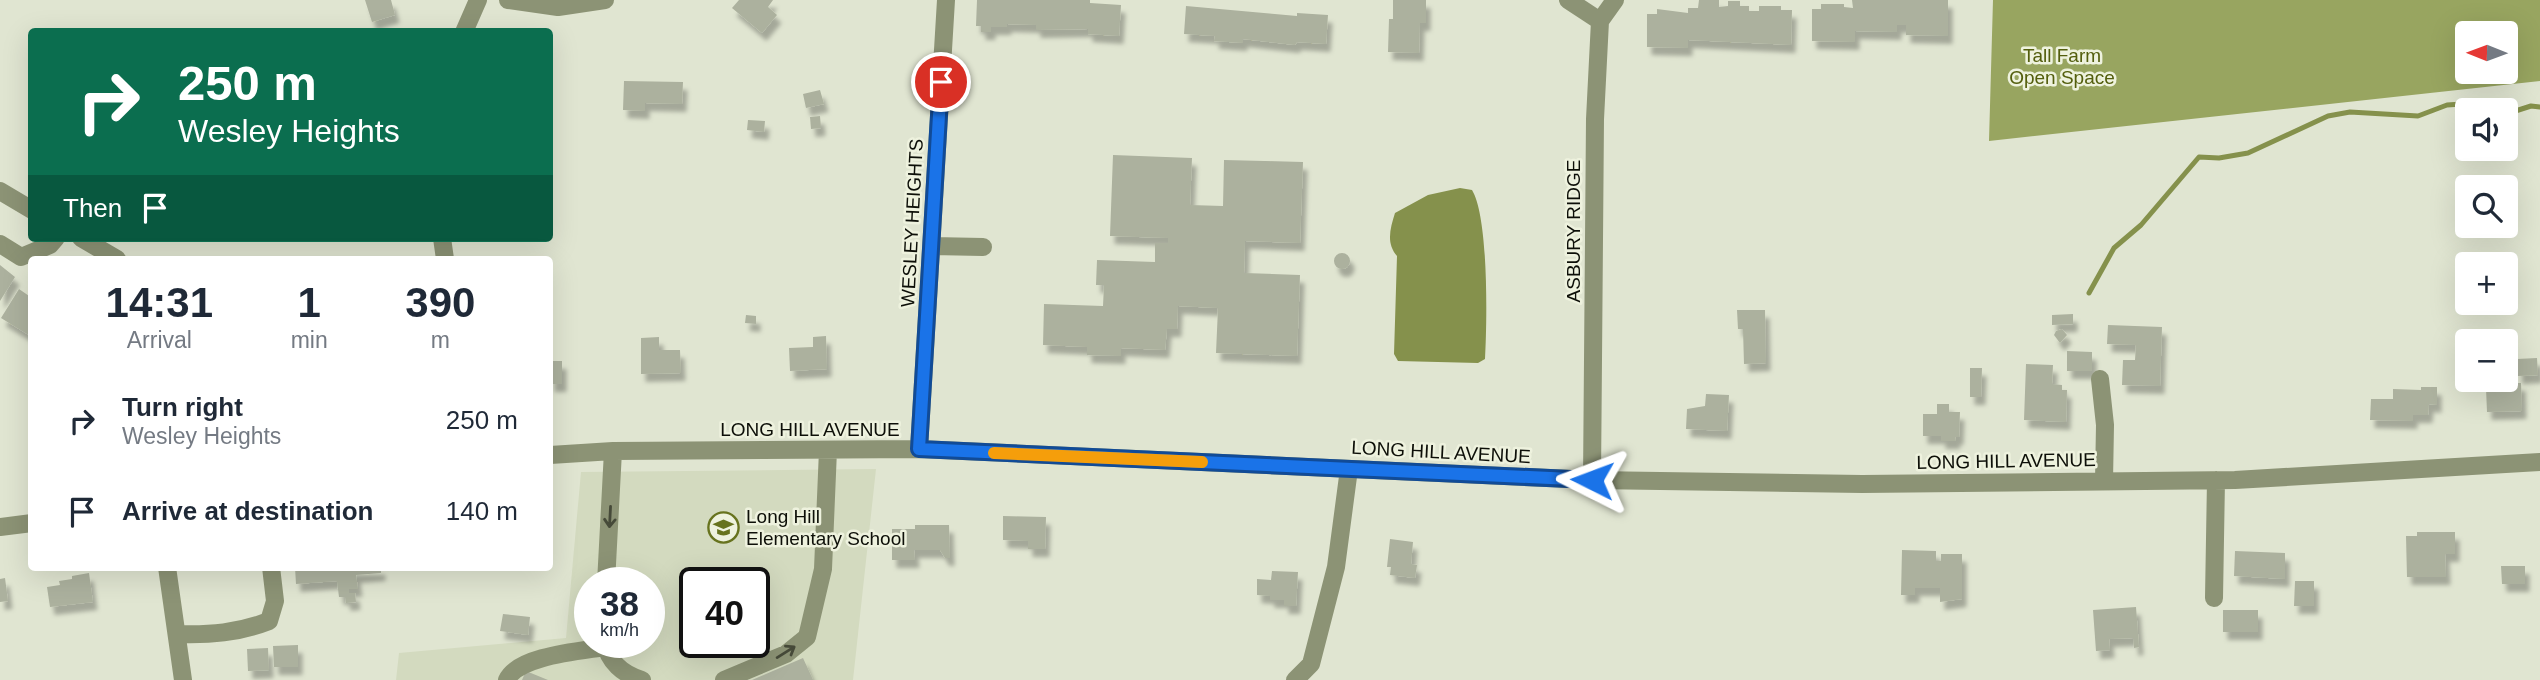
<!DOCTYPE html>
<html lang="en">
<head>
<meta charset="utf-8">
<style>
  :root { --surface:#fff; --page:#f6f6f7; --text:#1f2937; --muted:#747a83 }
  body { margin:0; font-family:Arial,sans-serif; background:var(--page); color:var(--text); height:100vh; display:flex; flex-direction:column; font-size:26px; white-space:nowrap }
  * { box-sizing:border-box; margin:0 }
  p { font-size:23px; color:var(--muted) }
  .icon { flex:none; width:38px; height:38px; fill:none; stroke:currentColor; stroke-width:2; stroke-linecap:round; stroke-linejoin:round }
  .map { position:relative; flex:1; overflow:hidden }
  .panel { position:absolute; left:28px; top:256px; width:525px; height:315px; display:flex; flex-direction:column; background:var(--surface); border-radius:7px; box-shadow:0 7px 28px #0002 }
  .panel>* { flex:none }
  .top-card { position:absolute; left:28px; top:28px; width:525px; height:214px; border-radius:7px; box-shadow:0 7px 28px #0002; background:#0b6e4f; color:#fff; overflow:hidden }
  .needle { width:46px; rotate:271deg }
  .fabs { position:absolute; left:2455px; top:21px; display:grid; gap:14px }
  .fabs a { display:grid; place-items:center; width:63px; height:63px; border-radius:7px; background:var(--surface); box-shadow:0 7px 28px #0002; font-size:35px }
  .speed { position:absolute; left:574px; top:567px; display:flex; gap:14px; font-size:35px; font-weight:700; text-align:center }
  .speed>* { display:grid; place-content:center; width:91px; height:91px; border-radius:50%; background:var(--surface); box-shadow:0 7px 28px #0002; line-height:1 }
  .speed small { font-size:18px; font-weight:400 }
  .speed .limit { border:4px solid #111; border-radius:10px; background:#fff; color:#111 }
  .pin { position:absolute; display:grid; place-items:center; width:60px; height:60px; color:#fff; margin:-30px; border:4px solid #fff; border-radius:50%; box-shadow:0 2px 7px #0007 }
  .me { position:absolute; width:77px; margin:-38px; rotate:273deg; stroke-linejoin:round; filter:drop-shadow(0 0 5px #0008) }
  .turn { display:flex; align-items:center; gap:24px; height:147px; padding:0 35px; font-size:32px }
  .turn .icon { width:91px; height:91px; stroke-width:2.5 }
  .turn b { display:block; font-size:49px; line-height:60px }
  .then { display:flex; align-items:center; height:66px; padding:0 35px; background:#0003; gap:14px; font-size:26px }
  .eta { display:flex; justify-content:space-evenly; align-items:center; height:119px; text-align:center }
  .eta b { font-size:42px; font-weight:600; line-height:49px }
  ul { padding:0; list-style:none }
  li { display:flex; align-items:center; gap:21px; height:91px; padding:0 35px }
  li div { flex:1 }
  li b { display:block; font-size:26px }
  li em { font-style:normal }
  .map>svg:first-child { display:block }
  .built { fill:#d3dabf; fill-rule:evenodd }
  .forest { fill:#98a560; fill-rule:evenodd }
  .water { fill:#85914c }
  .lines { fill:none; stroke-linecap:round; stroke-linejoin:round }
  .stream { stroke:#85914c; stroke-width:5 }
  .building { fill:#acb19e; filter:url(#shadow) }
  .minor { stroke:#8c9375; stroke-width:18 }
  .oneway { stroke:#464a39 }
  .route-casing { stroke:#114b97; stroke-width:18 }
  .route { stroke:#1a73e8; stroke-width:12 }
  .slow { stroke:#f59e0b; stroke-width:12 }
  .labels { text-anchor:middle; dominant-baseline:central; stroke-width:5; stroke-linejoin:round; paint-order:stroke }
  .park-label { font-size:19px; fill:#535e0d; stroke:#eef2de }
  .street-label { font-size:19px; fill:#0d0f08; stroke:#eef2de }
  .poi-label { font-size:19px; fill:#0d0f08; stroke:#eef2de; text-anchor:start }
</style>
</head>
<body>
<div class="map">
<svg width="2540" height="680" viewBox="0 0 2540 680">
  <defs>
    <filter id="shadow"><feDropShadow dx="4.5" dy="8" stdDeviation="2" flood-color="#0004"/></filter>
  </defs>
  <rect width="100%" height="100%" fill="#e0e5d1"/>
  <path class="built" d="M876,469L853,680H396L399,653L566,638L581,472ZM590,583H649V642H590ZM695,583H754V642H695Z"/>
  <path class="forest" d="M1993,0H2540V81L1989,141ZM2468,33H2506V72H2468Z"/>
  <path class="water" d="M1460,188L1472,190C1489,218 1487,324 1485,359L1478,363L1398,361L1394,354L1397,256C1386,243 1390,229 1395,213L1428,195Z"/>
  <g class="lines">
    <path class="stream" d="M2506,114L2531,106L2540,107
      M2089,293L2114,248L2141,225L2199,157L2219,158L2248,153L2328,116L2350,112L2418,116L2447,105L2462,104L2486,110"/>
  </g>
  <path class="building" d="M365,0H391L395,15L372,22Z
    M739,0H773L768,7L777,15L762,33L732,8Z
    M977,0H1090V3L1121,5L1119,36L1088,34V29L1036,30V25L1007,24V27H991V32H981V26H976Z
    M1393,0H1426V23H1420L1419,53L1388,52L1389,19H1393Z
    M1699,0H1719V7L1728,6V1H1740V6H1749V11H1759V6H1781V10H1792L1791,45L1688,40V48L1647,47V14H1657V9L1688,13V8H1698Z
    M1852,0H1948V36L1906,35V25H1897V32L1855,31V42L1812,41V9H1821V4H1844V7L1853,8Z
    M1186,6L1297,16V13L1328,15L1326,44L1297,42L1295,45L1243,39V43L1214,41L1215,36L1184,34Z
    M624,81L683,82L682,104L645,103V111L623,110Z
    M820,90L824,104L806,108L803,94Z
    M820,116L821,128L811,129L810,117Z
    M748,120L765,121L764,132L747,130Z
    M1113,155L1192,158L1190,205L1223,206L1224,160L1303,162L1300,243L1245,241L1244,273L1300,275L1297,356L1216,353L1218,308L1178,306L1177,329H1167L1165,350L1121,348V356L1087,355V347L1043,345L1044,304L1103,306L1104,285H1096L1097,260L1155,262V243H1168V238L1110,236Z
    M1334 261a8 8 0 1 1 16 0a8 8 0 1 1-16 0Z
    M0,265L15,277L0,301Z
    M19,289L32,298V337L1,318Z
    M1737,310H1765L1766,363L1744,364L1743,329H1738Z
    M2073,314V324L2052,325V315Z
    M746,315L756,316V324L745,323Z
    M2108,325L2162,327L2160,386L2122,385L2123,360H2135L2136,345L2107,344Z
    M2062,329L2067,335L2060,343L2054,335L2056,331Z
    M826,336L827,369L790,371L789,348L813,347V337Z
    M659,337V350H680L681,373L641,374V338Z
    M2067,351L2092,352V371H2067Z
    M550,355L552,361H562V384H550Z
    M2537,358L2538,375L2518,376L2517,359Z
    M2026,364L2053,365L2052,384L2062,385V390H2067L2066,422L2024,420Z
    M1970,368H1982L1981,397H1970Z
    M2510,383H2521L2522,411L2487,412L2486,388L2510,387Z
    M2421,387H2437V405L2429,404L2428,415H2413V421L2370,420L2371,399H2393V389L2421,390Z
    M1706,394L1729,395L1727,431L1686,429L1687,409L1705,406Z
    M1937,404H1949V412H1960L1959,437H1955L1956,441H1941V436H1923V414H1937Z
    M1003,516L1046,517L1045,549H1028V541L1003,540Z
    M915,525H949L950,558H945L940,550H914L915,560H892V529H915Z
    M2417,532H2455V554H2445L2446,577H2407L2406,536H2417Z
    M1390,539L1413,542L1411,564L1417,565L1415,578L1390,575L1391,567H1387Z
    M1902,550L1936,551V561H1941V554H1962V599L1940,602V588H1915V595H1901Z
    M2235,551L2285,553V579L2234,576Z
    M2501,566H2525V584H2502Z
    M295,567H381V573L356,575L358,589H349V593H355L356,602L346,603L345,597H339L337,581L296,584Z
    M1272,571L1298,572L1296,606H1284V600H1270V596L1257,595V579L1271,580Z
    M89,573L93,602L50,607L47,587L60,585L59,581L72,579V576Z
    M5,578L8,601L0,602V579Z
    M2295,581H2314V606H2294Z
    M2136,607L2139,647L2134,648L2133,638L2109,639L2110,650L2096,651L2093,610Z
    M2223,610H2258V632H2223Z
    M503,614L530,617L528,635L500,631Z
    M298,645V667H274L273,646Z
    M268,648L269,670L248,671L247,649Z
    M803,658L813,680H752Z
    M526,671L548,680H522Z"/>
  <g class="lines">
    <path class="minor" d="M508,0L558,7L605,0
      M1568,0L1600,21L1595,119L1592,480
      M1600,21L1615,0
      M464,32L478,0
      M0,191L32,210
      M81,238L117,259
      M442,238L445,259
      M0,244L21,257L50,245L56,238
      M932,246L983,247
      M2100,379L2105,425L2104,481
      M919,449L946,0
      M550,455L613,451L919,449L1592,480L1862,484L2235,480L2540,462
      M0,527L32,523
      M167,567L183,680
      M606,583L613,451
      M2214,598L2216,480
      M177,634C210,635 238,633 269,621L275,601L271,567
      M605,642C608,662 623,674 642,680
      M507,680C517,656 581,651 605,647
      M724,680L786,654L807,637L823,569L828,450
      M1295,680L1311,664L1336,567L1349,469"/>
  </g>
  <defs><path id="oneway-shaft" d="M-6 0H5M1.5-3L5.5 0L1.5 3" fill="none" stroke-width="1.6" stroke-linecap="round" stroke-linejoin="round" transform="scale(1.75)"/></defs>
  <g class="oneway">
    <use href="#oneway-shaft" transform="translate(610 517) rotate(93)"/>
    <use href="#oneway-shaft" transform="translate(786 652) rotate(-32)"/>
  </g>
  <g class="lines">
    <defs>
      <path id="route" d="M941,82L919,449L1592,480"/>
    </defs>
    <use href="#route" class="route-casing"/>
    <use href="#route" class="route"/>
    <path class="slow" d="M994,453L1202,462"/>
  </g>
  <defs>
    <symbol id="school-ring" viewBox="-11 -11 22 22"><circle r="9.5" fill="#eef2de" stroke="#67731e" stroke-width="1.5"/><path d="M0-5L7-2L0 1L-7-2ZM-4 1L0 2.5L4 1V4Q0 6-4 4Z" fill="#67731e"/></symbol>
  </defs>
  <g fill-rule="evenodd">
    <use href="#school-ring" x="706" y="510" width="35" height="35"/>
  </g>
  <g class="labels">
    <g class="park-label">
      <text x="2062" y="55">Tall Farm<tspan x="2062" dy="22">Open Space</tspan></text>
    </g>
    <g class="street-label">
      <text transform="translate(912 223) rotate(-87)">WESLEY HEIGHTS</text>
      <text transform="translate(1573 231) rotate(-90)">ASBURY RIDGE</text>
      <text x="810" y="429">LONG HILL AVENUE</text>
      <text transform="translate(1441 452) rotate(3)">LONG HILL AVENUE</text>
      <text transform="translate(2006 461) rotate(-1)">LONG HILL AVENUE</text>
    </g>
    <g class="poi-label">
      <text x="746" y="516">Long Hill<tspan x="746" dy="22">Elementary School</tspan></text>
    </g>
  </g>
</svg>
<div class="fabs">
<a><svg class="needle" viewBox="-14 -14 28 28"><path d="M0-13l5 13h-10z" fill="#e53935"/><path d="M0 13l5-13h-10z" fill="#747a83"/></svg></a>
<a><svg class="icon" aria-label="sound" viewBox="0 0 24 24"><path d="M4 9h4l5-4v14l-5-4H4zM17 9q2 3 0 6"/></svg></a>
<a><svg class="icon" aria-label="search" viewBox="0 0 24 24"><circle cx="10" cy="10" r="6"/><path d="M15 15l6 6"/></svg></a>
<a>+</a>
<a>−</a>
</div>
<div class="speed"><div>38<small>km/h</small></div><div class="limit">40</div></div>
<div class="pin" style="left:941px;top:82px;background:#d93025"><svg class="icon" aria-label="arrive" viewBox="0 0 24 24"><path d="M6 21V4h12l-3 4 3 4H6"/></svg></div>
<svg class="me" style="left:1592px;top:480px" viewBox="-20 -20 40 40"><path d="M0-17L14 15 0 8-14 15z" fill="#1a73e8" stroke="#fff" stroke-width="4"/></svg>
<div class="top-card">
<div class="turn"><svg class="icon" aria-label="right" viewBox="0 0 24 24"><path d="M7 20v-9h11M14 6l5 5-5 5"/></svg><div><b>250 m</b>Wesley Heights</div></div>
<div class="then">Then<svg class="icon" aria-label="arrive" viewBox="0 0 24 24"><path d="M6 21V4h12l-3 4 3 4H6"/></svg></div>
</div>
<section class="panel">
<div class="eta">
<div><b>14:31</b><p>Arrival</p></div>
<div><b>1</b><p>min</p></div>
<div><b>390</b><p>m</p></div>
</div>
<ul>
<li><svg class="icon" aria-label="right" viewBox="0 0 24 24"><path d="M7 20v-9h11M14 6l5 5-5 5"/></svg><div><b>Turn right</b><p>Wesley Heights</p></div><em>250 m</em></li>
<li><svg class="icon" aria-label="arrive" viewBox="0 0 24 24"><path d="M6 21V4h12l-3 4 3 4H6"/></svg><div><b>Arrive at destination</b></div><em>140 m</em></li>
</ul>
</section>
</div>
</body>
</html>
